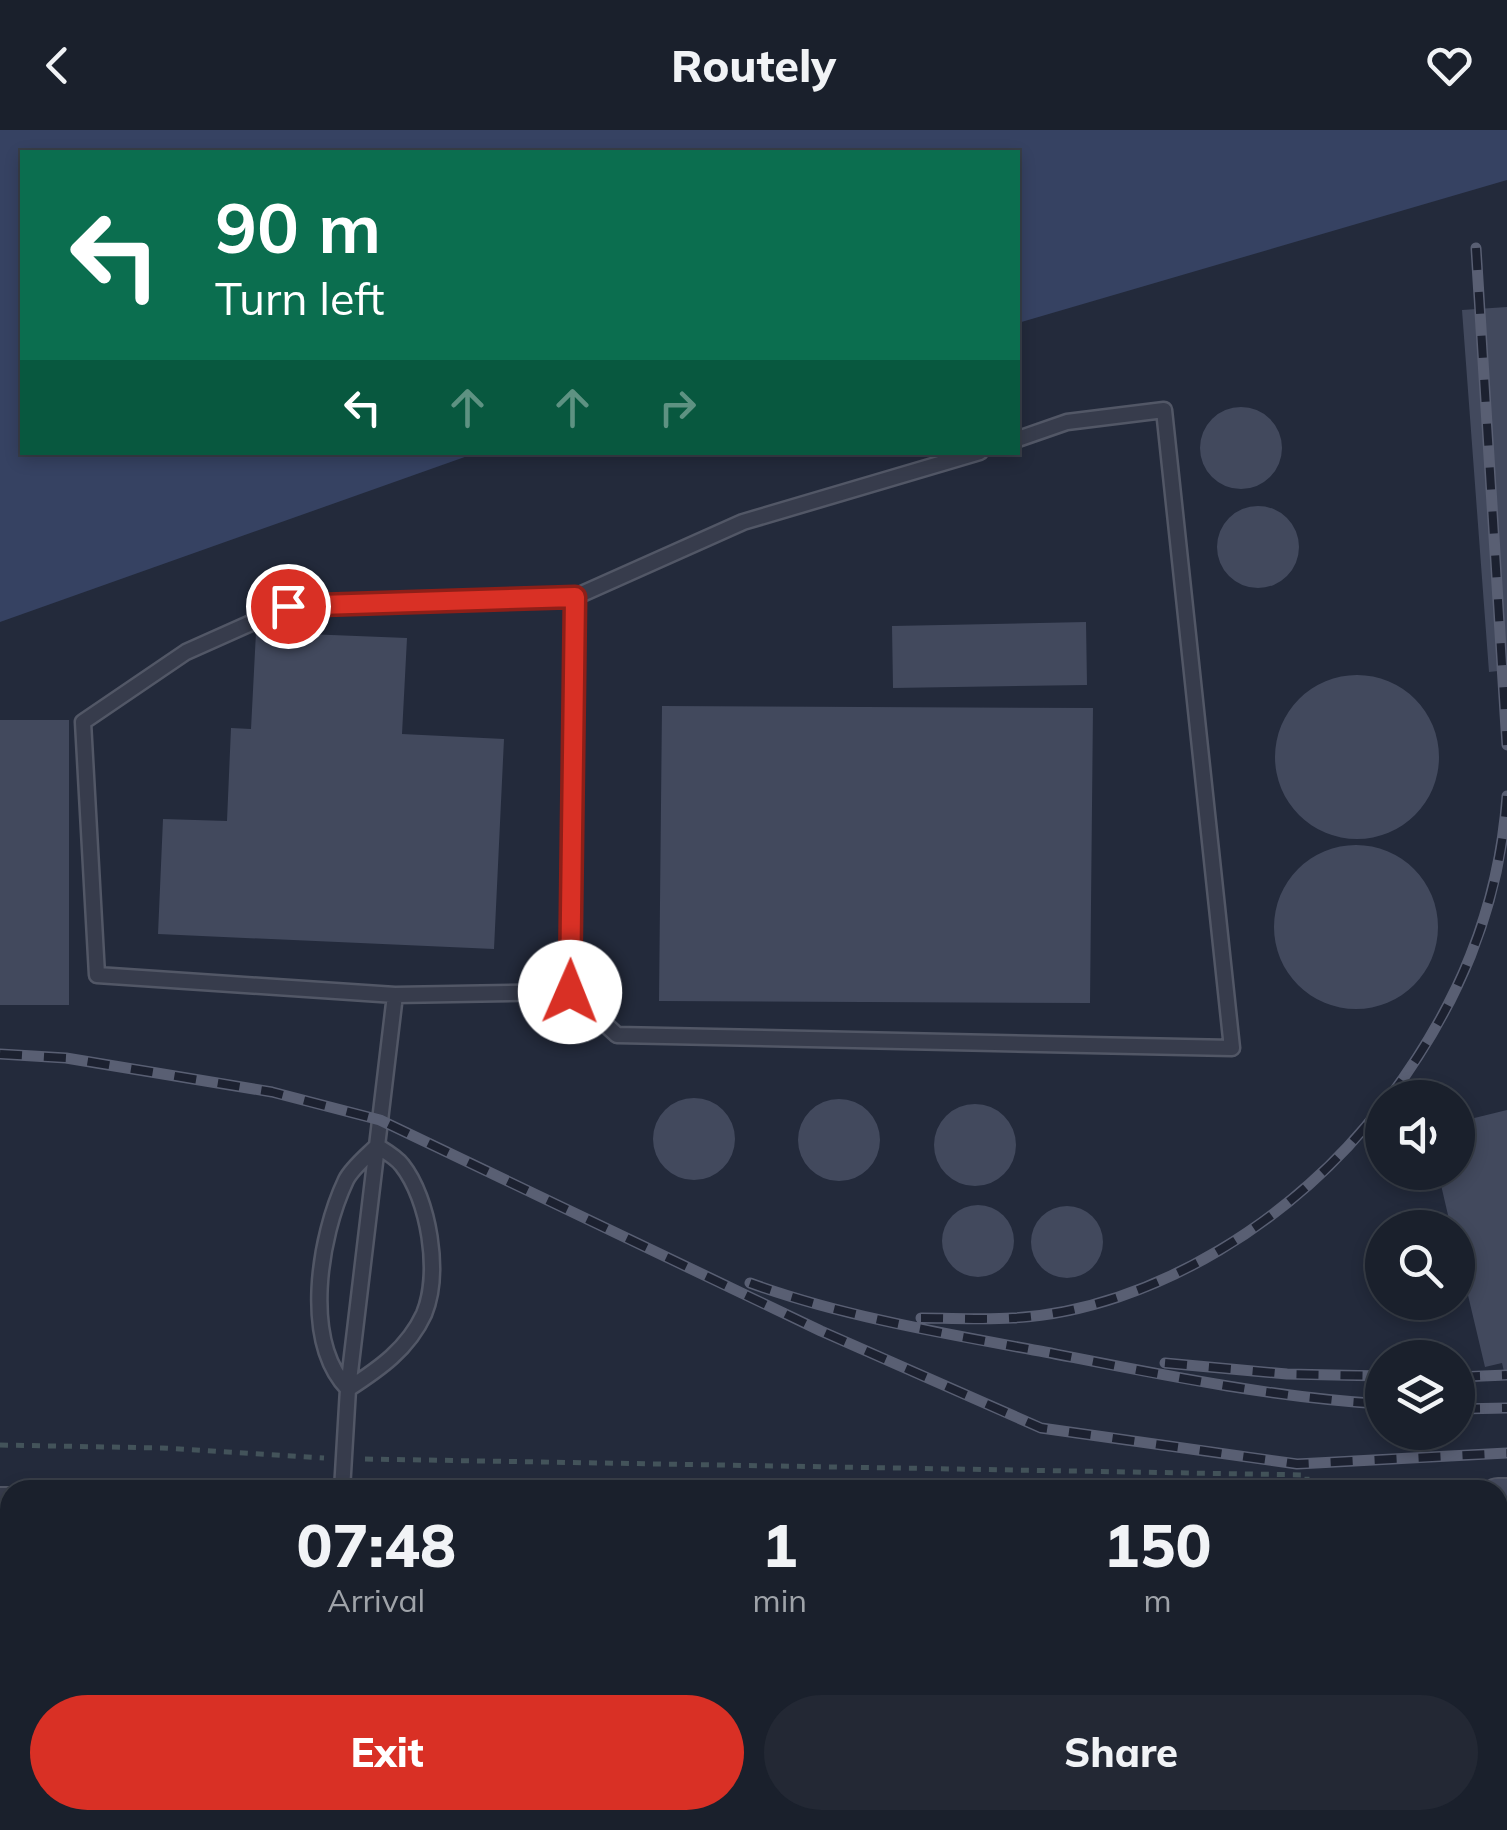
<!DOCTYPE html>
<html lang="en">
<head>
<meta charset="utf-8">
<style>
  :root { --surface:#1a202c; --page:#232834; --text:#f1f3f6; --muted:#9fa3a9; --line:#383e48; --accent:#d93025 }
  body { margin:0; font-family:Mulish,sans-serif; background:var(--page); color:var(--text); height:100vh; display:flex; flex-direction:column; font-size:38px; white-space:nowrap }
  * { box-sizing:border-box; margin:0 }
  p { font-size:32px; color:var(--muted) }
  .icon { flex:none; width:55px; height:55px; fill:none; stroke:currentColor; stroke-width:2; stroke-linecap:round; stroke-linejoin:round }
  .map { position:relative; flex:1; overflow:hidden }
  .sheet { position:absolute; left:0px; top:1350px; width:1508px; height:350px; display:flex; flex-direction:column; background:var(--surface); border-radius:30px 30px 0 0; box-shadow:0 5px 15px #0003,0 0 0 2px var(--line) }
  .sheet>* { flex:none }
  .hud { position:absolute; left:20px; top:20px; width:1000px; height:305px; border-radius:0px; box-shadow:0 5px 15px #0003,0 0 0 2px var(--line); background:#0b6e4f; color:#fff; overflow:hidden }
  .fabs { position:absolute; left:1365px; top:950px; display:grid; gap:20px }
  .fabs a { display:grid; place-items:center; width:110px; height:110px; border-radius:50%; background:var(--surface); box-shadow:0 5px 15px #0003,0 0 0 2px var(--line); font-size:50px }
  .pin { position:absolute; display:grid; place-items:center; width:85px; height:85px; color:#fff; margin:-42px; border:5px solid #fff; border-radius:50%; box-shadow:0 2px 10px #0007 }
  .me { position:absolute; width:110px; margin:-55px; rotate:1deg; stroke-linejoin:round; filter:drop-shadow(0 0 8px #0008) }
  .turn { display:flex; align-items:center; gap:35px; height:210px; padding:0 30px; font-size:45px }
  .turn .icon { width:130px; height:130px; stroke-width:2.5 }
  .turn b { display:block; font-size:70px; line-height:85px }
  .lanes { display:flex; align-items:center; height:95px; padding:0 30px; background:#0003; justify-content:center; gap:50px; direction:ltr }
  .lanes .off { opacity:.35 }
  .eta { display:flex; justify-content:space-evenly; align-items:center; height:170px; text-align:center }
  .eta b { font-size:60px; font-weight:800; line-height:70px }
  .button { display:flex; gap:20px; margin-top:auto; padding:20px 30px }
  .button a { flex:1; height:115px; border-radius:60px; background:var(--accent); color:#fff; font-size:40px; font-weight:800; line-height:115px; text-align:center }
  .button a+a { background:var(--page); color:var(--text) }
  header { display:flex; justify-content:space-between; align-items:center; height:130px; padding:0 30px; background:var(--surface); font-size:45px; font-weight:800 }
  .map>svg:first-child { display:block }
  .water { fill:#364262 }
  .building { fill:#42495d }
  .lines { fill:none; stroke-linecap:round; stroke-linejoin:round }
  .lane-casing { stroke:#525766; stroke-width:19 }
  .street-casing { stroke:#525766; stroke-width:32 }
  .secondary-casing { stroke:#525766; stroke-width:42 }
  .path { stroke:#43535a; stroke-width:5; stroke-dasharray:8 8; stroke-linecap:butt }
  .lane { stroke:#373c4c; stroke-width:14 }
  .street { stroke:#373c4c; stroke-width:28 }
  .secondary { stroke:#454b5f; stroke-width:38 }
  .rail-casing { stroke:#595f73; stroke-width:11 }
  .rail { stroke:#1c2130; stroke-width:8; stroke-dasharray:22; stroke-linecap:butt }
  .route-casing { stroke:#8d1f18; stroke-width:25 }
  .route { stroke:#d93025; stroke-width:18 }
</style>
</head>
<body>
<header><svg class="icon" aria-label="back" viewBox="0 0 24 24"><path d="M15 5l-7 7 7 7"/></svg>Routely<svg class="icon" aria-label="heart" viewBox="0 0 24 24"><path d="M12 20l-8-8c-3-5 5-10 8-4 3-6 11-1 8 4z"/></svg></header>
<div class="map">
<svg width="1507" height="1700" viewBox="0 0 1507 1700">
  <rect width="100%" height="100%" fill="#232a3b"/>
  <path class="water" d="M0,0H1507V50L1018,193V22H22V322L476,323L0,492Z"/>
  <path class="building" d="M1507,177V540L1489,542L1462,180Z
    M1200 318a41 41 0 1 1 82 0a41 41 0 1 1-82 0Z
    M1217 417a41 41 0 1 1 82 0a41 41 0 1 1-82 0Z
    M1086,492L1087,555L893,558L892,496Z
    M256,502L407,508L402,604L504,609L494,819L158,804L163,689L227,691L231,598L251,599Z
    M1275 627a82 82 0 1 1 164 0a82 82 0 1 1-164 0Z
    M662,576L1093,578L1090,873L659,871Z
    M0,590H69V875H0Z
    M1274 797a82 82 0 1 1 164 0a82 82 0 1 1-164 0Z
    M653 1009a41 41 0 1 1 82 0a41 41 0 1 1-82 0Z
    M798 1010a41 41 0 1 1 82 0a41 41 0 1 1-82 0Z
    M934 1015a41 41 0 1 1 82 0a41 41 0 1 1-82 0Z
    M1507,980V1250H1506L1502,1233L1485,1237L1458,1123V1098H1451L1438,1042H1458V992Z
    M942 1111a36 36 0 1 1 72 0a36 36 0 1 1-72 0Z
    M1031 1112a36 36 0 1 1 72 0a36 36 0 1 1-72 0Z
    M83,1690H251V1700H82Z
    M715,1690H786V1700H715Z
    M1140,1692H1195V1700H1140Z"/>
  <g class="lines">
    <defs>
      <path id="lane" d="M575,467L570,862L395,865L97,845L83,592L186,522L289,476L575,467L743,392L980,322
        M570,862L617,905L1232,918L1164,280L1067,292L1018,309
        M377,1016C385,1021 396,1027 402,1035C429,1069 441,1143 424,1184C408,1219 379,1239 348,1259C302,1211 319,1107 346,1050C352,1038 367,1026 377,1016Z
        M342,1360L348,1259L395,865"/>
      <path id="street" d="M0,1372H10
        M0,1398L10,1396
        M342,1690V1700
        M854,1700V1690"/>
      <path id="secondary" d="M1498,1368H1507
        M1305,1700V1690"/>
    </defs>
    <use href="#lane" class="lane-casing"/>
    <use href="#street" class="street-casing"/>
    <use href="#secondary" class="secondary-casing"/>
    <path class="path" d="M0,1315L162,1318L324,1328
      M365,1329L1307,1345V1360
      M0,1596L9,1700"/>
    <use href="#lane" class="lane"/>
    <use href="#street" class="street"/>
    <use href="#secondary" class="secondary"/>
    <defs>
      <path id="rail" d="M1476,118L1507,615
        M0,924L66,928L272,962L380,990L821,1201L1041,1298L1297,1334L1507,1323
        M1389,968C1457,877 1499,780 1507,666
        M750,1153C844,1187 947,1204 1045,1222C1158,1244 1268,1267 1382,1274
        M921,1188C952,1188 983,1190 1013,1188C1154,1180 1299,1086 1382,976
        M1165,1233L1287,1244L1382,1246
        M1458,1247L1507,1245
        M1458,1279L1507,1278"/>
    </defs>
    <use href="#rail" class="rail-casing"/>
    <use href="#rail" class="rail"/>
  </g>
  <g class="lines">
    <defs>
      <path id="route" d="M288,476L575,467L570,862"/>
    </defs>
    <use href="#route" class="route-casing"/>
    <use href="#route" class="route"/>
  </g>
</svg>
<div class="fabs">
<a><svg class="icon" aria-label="sound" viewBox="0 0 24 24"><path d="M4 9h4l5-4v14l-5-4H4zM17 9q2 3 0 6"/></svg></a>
<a><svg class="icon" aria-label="search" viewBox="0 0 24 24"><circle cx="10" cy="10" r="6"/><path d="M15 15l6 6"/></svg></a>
<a><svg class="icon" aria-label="layers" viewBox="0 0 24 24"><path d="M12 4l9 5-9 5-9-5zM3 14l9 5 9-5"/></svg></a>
</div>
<div class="pin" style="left:288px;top:476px;background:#d93025"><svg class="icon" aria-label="arrive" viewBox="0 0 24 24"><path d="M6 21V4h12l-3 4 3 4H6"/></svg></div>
<svg class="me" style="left:570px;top:862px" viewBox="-20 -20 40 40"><circle r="19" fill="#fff"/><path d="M0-13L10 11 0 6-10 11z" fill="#d93025"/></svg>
<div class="hud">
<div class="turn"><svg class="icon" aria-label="left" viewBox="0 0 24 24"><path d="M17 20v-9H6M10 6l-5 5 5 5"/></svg><div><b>90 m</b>Turn left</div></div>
<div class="lanes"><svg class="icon" aria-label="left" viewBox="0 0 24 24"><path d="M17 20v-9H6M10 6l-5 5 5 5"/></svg><svg class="icon off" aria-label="ahead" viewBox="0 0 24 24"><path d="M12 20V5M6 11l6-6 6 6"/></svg><svg class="icon off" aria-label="ahead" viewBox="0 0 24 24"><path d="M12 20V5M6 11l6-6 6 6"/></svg><svg class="icon off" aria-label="right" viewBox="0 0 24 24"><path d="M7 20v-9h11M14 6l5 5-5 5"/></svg></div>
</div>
<section class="sheet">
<div class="eta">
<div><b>07:48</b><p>Arrival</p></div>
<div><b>1</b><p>min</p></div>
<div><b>150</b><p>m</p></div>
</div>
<div class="button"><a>Exit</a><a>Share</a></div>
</section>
</div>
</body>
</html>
